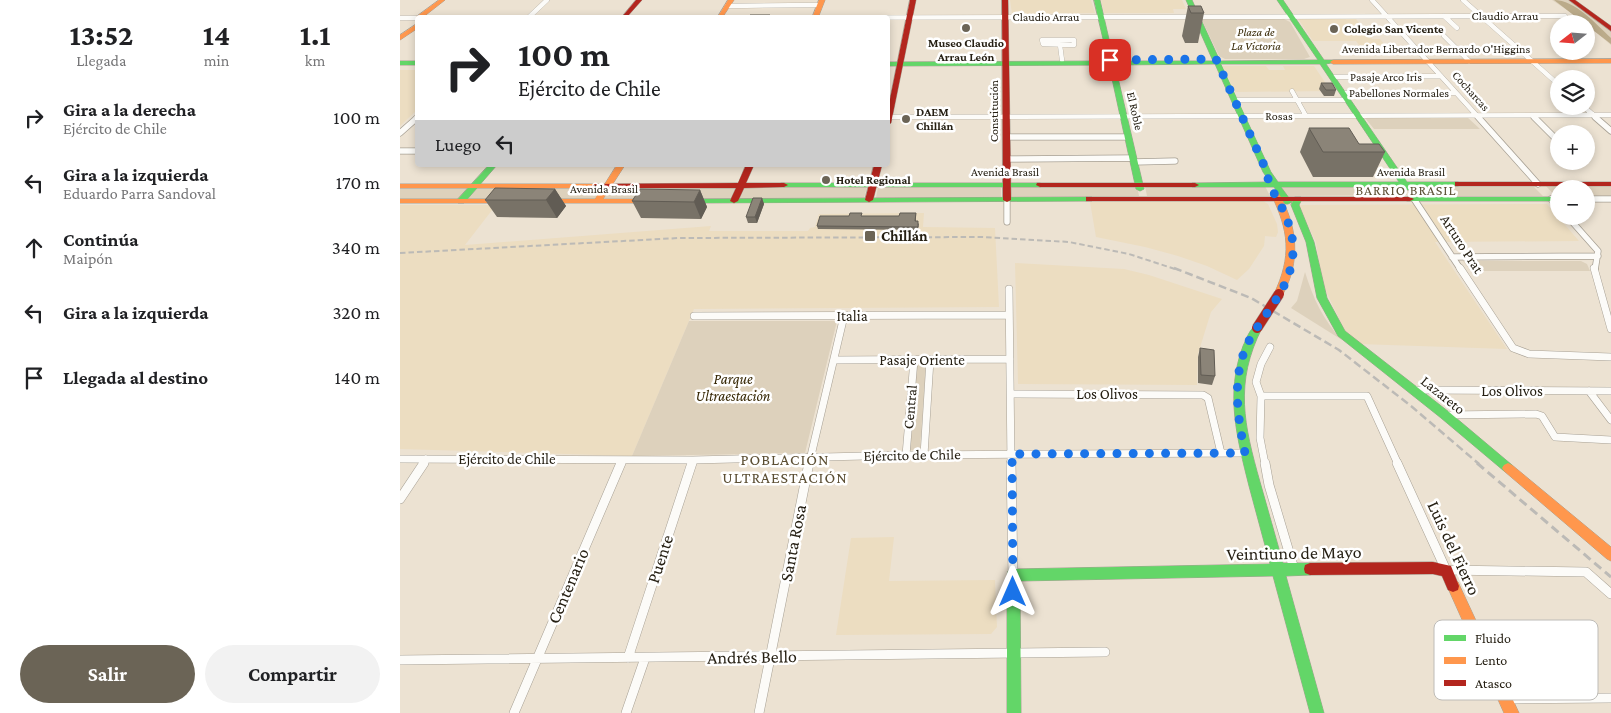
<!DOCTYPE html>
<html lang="es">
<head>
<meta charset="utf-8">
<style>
  :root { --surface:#fff; --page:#f2f2f2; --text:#202124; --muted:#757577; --accent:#6b6456 }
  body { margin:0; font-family:"Crimson Pro",serif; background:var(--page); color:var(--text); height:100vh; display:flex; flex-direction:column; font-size:19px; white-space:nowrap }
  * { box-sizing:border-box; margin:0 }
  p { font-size:16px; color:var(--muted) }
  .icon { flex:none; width:28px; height:28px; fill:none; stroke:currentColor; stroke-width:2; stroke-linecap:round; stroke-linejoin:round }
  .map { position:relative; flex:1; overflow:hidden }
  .sheet { display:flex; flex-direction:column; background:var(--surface); width:400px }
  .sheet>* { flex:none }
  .top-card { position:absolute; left:15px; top:15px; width:475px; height:152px; border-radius:5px; box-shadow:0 2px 8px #0003; background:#fff; color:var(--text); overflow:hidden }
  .needle { width:32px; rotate:253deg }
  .controls { position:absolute; left:1150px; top:15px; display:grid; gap:10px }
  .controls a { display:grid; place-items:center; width:45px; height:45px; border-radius:50%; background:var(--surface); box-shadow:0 2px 8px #0003; font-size:25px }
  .pin { position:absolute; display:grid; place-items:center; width:42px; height:42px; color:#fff; margin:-21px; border-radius:10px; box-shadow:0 2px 8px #0006 }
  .me { position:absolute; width:55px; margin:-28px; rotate:0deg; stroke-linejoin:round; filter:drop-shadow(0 0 4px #0008) }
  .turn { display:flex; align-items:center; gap:18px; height:105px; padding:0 20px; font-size:22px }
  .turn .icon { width:65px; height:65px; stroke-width:2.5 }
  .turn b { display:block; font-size:35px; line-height:42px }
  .then { display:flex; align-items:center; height:48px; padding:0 20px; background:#0003; gap:10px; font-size:19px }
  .eta { display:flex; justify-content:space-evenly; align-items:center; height:85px; text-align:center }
  .eta b { font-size:30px; font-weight:700; line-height:35px }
  .cta { display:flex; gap:10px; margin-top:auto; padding:10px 20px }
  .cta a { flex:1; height:58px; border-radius:30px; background:var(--accent); color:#fff; font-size:20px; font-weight:700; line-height:58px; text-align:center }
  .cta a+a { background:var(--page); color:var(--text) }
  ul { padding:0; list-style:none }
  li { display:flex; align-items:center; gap:15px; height:65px; padding:0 20px }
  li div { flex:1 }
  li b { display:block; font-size:19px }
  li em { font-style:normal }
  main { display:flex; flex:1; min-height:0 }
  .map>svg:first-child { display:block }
  .built { fill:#ecddc1 }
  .green { fill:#ddd1bc }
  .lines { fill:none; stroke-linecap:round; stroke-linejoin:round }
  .river { fill:#bbab8a; fill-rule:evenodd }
  .street-far3-casing { stroke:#a7a094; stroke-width:5 }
  .street-far2-casing { stroke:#a7a094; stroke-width:7 }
  .street-far1-casing { stroke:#a7a094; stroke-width:8 }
  .street-casing { stroke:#a7a094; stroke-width:10 }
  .fast-casing { stroke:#a7a094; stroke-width:1 }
  .slow-casing { stroke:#a7a094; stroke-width:1 }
  .jam-casing { stroke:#a7a094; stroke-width:1 }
  .street-far3 { stroke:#fcfbf8; stroke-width:4.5 }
  .street-far2 { stroke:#fcfbf8; stroke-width:5.5 }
  .street-far1 { stroke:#fcfbf8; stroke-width:7 }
  .street { stroke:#fcfbf8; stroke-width:9 }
  .fast { fill:#63d668; fill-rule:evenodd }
  .slow { fill:#ff974d; fill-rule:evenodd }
  .jam { fill:#b3261e; fill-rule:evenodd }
  .rail-far2 { stroke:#bcbab6; stroke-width:2; stroke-dasharray:5.5 3; stroke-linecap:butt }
  .rail-far1 { stroke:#bcbab6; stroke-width:2.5; stroke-dasharray:8 4; stroke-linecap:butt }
  .rail { stroke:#bcbab6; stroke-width:3; stroke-dasharray:9 5; stroke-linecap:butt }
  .jam-bridge-casing { stroke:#a7a094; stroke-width:11; stroke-linecap:butt }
  .jam-bridge { stroke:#b3261e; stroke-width:10 }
  .wall { fill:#787267 }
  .shaded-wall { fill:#615c54 }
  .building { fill:#8b8478; stroke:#615c54 }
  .route { stroke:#1a73e8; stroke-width:9; stroke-dasharray:0 16.2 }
  .poi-dot { fill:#6b6456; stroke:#fff; stroke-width:2 }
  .labels { text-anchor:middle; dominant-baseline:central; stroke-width:5; stroke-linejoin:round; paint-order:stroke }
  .far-street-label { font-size:12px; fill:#262014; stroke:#fff }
  .far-poi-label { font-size:12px; font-weight:bold; fill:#262014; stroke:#fff; text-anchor:start }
  .far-park-label { font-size:12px; font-style:italic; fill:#352603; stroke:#fff }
  .far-neighbourhood-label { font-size:14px; letter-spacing:1px; fill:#5c4f34; stroke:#fff }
  .poi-label { font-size:15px; font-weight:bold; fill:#262014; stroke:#fff; text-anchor:start }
  .street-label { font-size:15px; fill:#262014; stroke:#fff }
  .park-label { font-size:15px; font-style:italic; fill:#352603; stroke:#fff }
  .neighbourhood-label { font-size:16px; letter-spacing:1px; fill:#5c4f34; stroke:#fff }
  .near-street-label { font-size:18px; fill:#262014; stroke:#fff }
  .key { fill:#fff; stroke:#bebcb8; stroke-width:1 }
  .key-label { font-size:14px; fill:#262014 }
</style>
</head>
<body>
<main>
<section class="sheet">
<div class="eta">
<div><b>13:52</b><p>Llegada</p></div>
<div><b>14</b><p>min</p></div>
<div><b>1.1</b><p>km</p></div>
</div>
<ul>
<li><svg class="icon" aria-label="right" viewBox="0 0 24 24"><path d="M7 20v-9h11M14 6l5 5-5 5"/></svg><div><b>Gira a la derecha</b><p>Ejército de Chile</p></div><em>100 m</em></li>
<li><svg class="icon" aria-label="left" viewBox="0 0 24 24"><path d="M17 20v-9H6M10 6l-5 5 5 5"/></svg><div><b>Gira a la izquierda</b><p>Eduardo Parra Sandoval</p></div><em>170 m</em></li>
<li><svg class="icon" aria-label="ahead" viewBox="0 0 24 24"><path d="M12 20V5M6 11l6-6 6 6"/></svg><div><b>Continúa</b><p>Maipón</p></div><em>340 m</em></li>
<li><svg class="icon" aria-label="left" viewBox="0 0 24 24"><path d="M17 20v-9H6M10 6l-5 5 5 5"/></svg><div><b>Gira a la izquierda</b></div><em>320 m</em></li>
<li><svg class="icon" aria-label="arrive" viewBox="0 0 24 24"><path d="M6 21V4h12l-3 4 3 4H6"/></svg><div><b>Llegada al destino</b></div><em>140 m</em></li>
</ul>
<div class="cta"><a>Salir</a><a>Compartir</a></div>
</section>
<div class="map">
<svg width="1211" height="713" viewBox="0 0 1211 713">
  <rect width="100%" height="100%" fill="#ece2d2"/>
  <path class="built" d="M610,0H691L695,13L612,14Z
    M701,0H782L786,9H773L774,13H704Z
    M898,19H956L972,39H980L985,45H959L956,41H913Z
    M822,66H866L869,70H885L883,66H914L931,91L835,92Z
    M0,70H18L17,110L0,126Z
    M863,201L868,204L877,224L878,232L876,237L865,236L864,246L849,269L837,280L807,266L778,256L745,247L696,237L690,202Z
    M1147,204L1179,241L1035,242L1107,349L959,344L945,331L922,283L916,242L898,205Z
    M0,205H96L65,245L311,226L309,231H408L410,228L415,227L419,214L524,213L523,227L595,228L599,307L294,309L232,456L0,449Z
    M615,263L724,269L749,275L822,299L811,312L798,354L797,385L618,384Z
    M494,537L489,581L595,580L597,627L591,634L436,635L451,538Z"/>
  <path class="green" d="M1152,0H1169L1211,31V45L1179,18Z
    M807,18H882L890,22L910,57L904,59H825L819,56L802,20Z
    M967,117H1067L1080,129H974L965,118Z
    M881,185H1000L1007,195L886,196Z
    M737,186L739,196L611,198V187Z
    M745,186H865L870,196H747Z
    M1146,186L1211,187V197H1186V189H1159V197H1156Z
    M70,187L59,200H0V188Z
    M77,187H205L197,199L66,200Z
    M210,187L336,188L332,198H203Z
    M342,187H467L464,198H338Z
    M478,187L601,188V198H476Z
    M1013,187H1134L1143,196H1020Z
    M1063,261H1181L1187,264L1190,271H1071Z
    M905,272C913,298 923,320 942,340L891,308L897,301Z
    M289,321H437L405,453L232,456Z
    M515,364H526L520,450H508Z"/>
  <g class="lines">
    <path class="river" d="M1154,0C1175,0 1196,24 1211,38V44Z"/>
    <defs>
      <path id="street-far3" d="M972,0L1079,118
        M1063,0L1159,85
        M327,6L420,5
        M1044,16L1057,28
        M0,18H18
        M128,18L147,0
        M247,18L1165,16
        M1044,36L1069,61
        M642,40H674V45L643,44Z
        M660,45L662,60
        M932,77L1041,76
        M892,91L906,116
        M943,93H1056
        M834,100H948
        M1183,106L1197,118
        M1132,115L1135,118
        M488,117L1211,115
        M16,118L18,117"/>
      <path id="street-far2" d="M1078,117L1138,184
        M1134,117L1159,142
        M1195,117L1211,131
        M0,133L18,117
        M607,137H728
        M0,151H18
        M607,159L733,158
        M734,162L775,161
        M1014,199L1061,270
        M1151,199L1159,207
        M1186,199H1211
        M607,200V222
        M1167,216L1198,251L1195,270
        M1052,257L1198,256"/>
      <path id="street-far1" d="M1060,268L1113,348L1129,354L1211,357
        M1194,268L1211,329
        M609,289L611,464
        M294,316L609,315
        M434,360L610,359
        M1013,390L1211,391
        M1189,391L1211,420
        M611,394L803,395L808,398L821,453
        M861,396H967L998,464
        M1046,415L1136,414L1142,416L1155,437L1211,440
        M506,455L514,360
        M524,455L530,360
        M0,459L293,460L506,455L845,453
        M23,464L26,459
        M220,464L222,460
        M292,464L293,460
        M409,464L444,316
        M865,464L860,438L861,396L856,382L861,364L870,347"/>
      <path id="street" d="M611,463L613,575
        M865,463L869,485L894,569
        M997,463L1046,570L1186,572L1211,594
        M0,499L24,463
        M228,658L292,463
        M0,660L705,652
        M1106,699L1211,698
        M114,713L221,463
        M226,713L245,658
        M359,713L409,463"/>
      <path id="fast" d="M694,0H700L714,61H813L786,0H792L820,61L918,60L877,0H883L924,60H933L936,62L926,64L1007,182H1058L1062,184L1058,186L1010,187V190H1007L1002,187H881L892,202L888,204H885L874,187H792V183H795L870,182L863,172L815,64L715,65L744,189L740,191L736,189L709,65L488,66V62L708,61ZM821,64H920L999,182H878L871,172Z
        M0,61H18V65H0Z
        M89,165H97L64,203H58V199Z
        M381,183H640L644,185L640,187H384L380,185Z
        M689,197H692V201L292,203L288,201L292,199Z
        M895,197H901L902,199L899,205L914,242L927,298L945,331L1049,412L1112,465L1114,468L1112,471L1108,473L1104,471L1041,418L938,336L917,298L906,242L891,205Z
        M1007,197H1151L1155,199L1151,201H1007Z
        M857,325L862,328C834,383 844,425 860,482C868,509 875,536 883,563H910L915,565L916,569L915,573L910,575L886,576L924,713H910L873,576L620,581L621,713H607V575L608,571L613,569L870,564C863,538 856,512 849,486C837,438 825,394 843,346C846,340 850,327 857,325Z"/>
      <path id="slow" d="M39,0H45L22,18L16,19V17Z
        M328,0H334L322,18H317Z
        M419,0H425L418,18H412Z
        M18,23V28L0,40V35Z
        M1211,59V63L933,64L930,62L933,60Z
        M217,165H225L203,199H245L249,201L248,203H150L146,201L150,199H195Z
        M0,184H195L199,186L195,188H0Z
        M872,192H878C898,226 901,262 882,296L879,297L874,294C892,256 889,231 871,194Z
        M0,199H98L102,201L98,203H0Z
        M1108,463L1112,465L1211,547V561L1207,559L1104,471L1102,468L1104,465Z
        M1053,580L1058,582L1119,713H1104L1047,586L1048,582Z"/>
      <path id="jam" d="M236,0H242L226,18H221Z
        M510,0H516L491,123L488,125V109Z
        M602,0H608L611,200L607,202L603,200Z
        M1169,0H1175L1211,26V31Z
        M346,165H354L346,183H384L388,185L384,187L344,188L338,201L334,203L330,201L336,188H195L191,186L195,184L338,183Z
        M474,165H482L473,200L469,202L465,200Z
        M1055,182H1211V186H1055Z
        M637,183H795L799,185L795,187H640L636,185Z
        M686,197H1010L1014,199L1010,201H686Z
        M1033,562L1051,566L1059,586L1058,590L1053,592L1048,590L1042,576L1033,574L910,575L905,573L904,569L905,565L910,563Z"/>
    </defs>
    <use href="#street-far3" class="street-far3-casing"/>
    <use href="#street-far2" class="street-far2-casing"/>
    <use href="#street-far1" class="street-far1-casing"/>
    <use href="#street" class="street-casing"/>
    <use href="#fast" class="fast-casing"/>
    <use href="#slow" class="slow-casing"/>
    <use href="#jam" class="jam-casing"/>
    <use href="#street-far3" class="street-far3"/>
    <use href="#street-far2" class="street-far2"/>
    <use href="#street-far1" class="street-far1"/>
    <use href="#street" class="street"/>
    <use href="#fast" class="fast"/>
    <use href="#slow" class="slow"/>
    <use href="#jam" class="jam"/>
    <path class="rail-far2" d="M0,253L279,238L583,237L669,242L729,254L778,270"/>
    <path class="rail-far1" d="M774,268L851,298L939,350L1011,406L1079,464"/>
    <path class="rail" d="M1077,463L1211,577"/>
    <defs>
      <path id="jam-bridge" d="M857,328L879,294"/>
    </defs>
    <use href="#jam-bridge" class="jam-bridge-casing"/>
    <use href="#jam-bridge" class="jam-bridge"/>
  </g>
  <path class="wall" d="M788,6L804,13L798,43H785L782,36Z
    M921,83L936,90L934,96H924L919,89Z
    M909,128L985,152L973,177H913L900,152Z
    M155,189L166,206L157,218L97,217L85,200Z
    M300,190L307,207L301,219L241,218L232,201Z
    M362,198L364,204L357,223H348L346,217Z
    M516,213V221L519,224L518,230L418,229L417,226L463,216H499Z
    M800,348L815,376L812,385L798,383V357Z"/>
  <path class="shaded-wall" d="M155,189L166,206L157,218L146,200Z
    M300,190L307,207L301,219L294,202Z
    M362,198L364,204L357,223L355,217Z"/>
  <path class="building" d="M788,6H801L804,13H791Z
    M350,15H370L368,18H348Z
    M921,83H932L936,90H926Z
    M909,128H949L959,144H979L985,152H923Z
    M95,188L155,189L146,200H85Z
    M240,189L300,190L294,202L232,201Z
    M353,198H362L355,217H346Z
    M450,213H462L461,216H499L500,213H516L515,221H518V227L417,226L420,216H449Z
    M800,348L814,350L815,376L801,375Z"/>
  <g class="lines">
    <path class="route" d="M613,592L612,454L845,453C837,414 830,370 853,334C867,311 888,289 892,261C896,239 888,219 878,200C872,190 868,183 867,172L816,59L710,60"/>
  </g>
  <g class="poi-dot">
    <circle cx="566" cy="28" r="5"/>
    <circle cx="934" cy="29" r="5"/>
    <circle cx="506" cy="119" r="5"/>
    <circle cx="426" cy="180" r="5"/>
    <rect x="464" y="230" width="12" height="12" rx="2.5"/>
  </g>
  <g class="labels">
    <g class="far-street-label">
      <text x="1105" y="16">Claudio Arrau</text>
      <text x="646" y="17">Claudio Arrau</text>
      <text x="1036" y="49">Avenida Libertador Bernardo O'Higgins</text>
      <text x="986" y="77">Pasaje Arco Iris</text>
      <text transform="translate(1071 91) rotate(48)">Cocharcas</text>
      <text x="999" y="93">Pabellones Normales</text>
      <text transform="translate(594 111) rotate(-90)">Constitución</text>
      <text transform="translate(735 111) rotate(77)">El Roble</text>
      <text x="879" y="116">Rosas</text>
      <text x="605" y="172">Avenida Brasil</text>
      <text x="1011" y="172">Avenida Brasil</text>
      <text x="204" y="189">Avenida Brasil</text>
    </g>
    <g class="far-poi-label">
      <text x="944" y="29">Colegio San Vicente</text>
      <text x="566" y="43" text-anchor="middle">Museo Claudio<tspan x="566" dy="14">Arrau León</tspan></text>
      <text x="516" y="112">DAEM<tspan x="516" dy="14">Chillán</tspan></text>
      <text x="436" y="180">Hotel Regional</text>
    </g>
    <g class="far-park-label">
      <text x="856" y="32">Plaza de<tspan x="856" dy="14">La Victoria</tspan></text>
    </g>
    <g class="far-neighbourhood-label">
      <text x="1006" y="190">BARRIO BRASIL</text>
    </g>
    <g class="poi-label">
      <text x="481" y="236">Chillán</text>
    </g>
    <g class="street-label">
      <text transform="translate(1062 244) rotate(57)">Arturo Prat</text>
      <text x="452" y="316">Italia</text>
      <text x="522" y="360">Pasaje Oriente</text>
      <text x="1112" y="391">Los Olivos</text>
      <text x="707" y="394">Los Olivos</text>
      <text transform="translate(1043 395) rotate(39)">Lazareto</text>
      <text transform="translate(510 407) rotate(-85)">Central</text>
      <text transform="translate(512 455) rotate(-1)">Ejército de Chile</text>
      <text x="107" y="459">Ejército de Chile</text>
    </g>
    <g class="park-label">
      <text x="333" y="379">Parque<tspan x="333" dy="17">Ultraestación</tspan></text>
    </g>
    <g class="neighbourhood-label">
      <text x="385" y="459">POBLACIÓN<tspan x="385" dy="18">ULTRAESTACIÓN</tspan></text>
    </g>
    <g class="near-street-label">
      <text transform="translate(393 543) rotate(-79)">Santa Rosa</text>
      <text transform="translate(1054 548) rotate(65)">Luis del Fierro</text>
      <text transform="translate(894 553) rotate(-1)">Veintiuno de Mayo</text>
      <text transform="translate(260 559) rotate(-72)">Puente</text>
      <text transform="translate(168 586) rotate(-67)">Centenario</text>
      <text transform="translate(352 657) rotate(-1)">Andrés Bello</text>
    </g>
  </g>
  <rect x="1034" y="620" width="164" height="80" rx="8" class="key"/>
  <rect x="1044" y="635" width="22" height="6" fill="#63d668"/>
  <rect x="1044" y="657" width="22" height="7" fill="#ff974d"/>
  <rect x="1044" y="680" width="22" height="6" fill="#b3261e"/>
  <g class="key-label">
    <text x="1075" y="643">Fluido</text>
    <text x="1075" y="665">Lento</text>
    <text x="1075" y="688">Atasco</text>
  </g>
</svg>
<div class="controls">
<a><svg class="needle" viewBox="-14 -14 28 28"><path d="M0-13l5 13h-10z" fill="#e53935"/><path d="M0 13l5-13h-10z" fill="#757577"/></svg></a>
<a><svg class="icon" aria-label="layers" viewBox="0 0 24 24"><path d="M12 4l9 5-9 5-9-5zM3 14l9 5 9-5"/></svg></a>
<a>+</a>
<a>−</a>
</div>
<div class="pin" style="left:710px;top:60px;background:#d93025"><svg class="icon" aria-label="arrive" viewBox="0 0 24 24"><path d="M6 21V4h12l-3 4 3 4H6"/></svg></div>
<svg class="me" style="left:613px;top:592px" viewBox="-20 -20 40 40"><path d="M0-17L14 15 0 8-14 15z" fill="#1a73e8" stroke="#fff" stroke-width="4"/></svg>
<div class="top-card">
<div class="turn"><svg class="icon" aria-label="right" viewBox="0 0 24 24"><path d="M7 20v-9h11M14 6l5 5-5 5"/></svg><div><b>100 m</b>Ejército de Chile</div></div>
<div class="then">Luego<svg class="icon" aria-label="left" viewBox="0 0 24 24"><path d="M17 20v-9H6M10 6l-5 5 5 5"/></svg></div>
</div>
</div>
</main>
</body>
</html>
